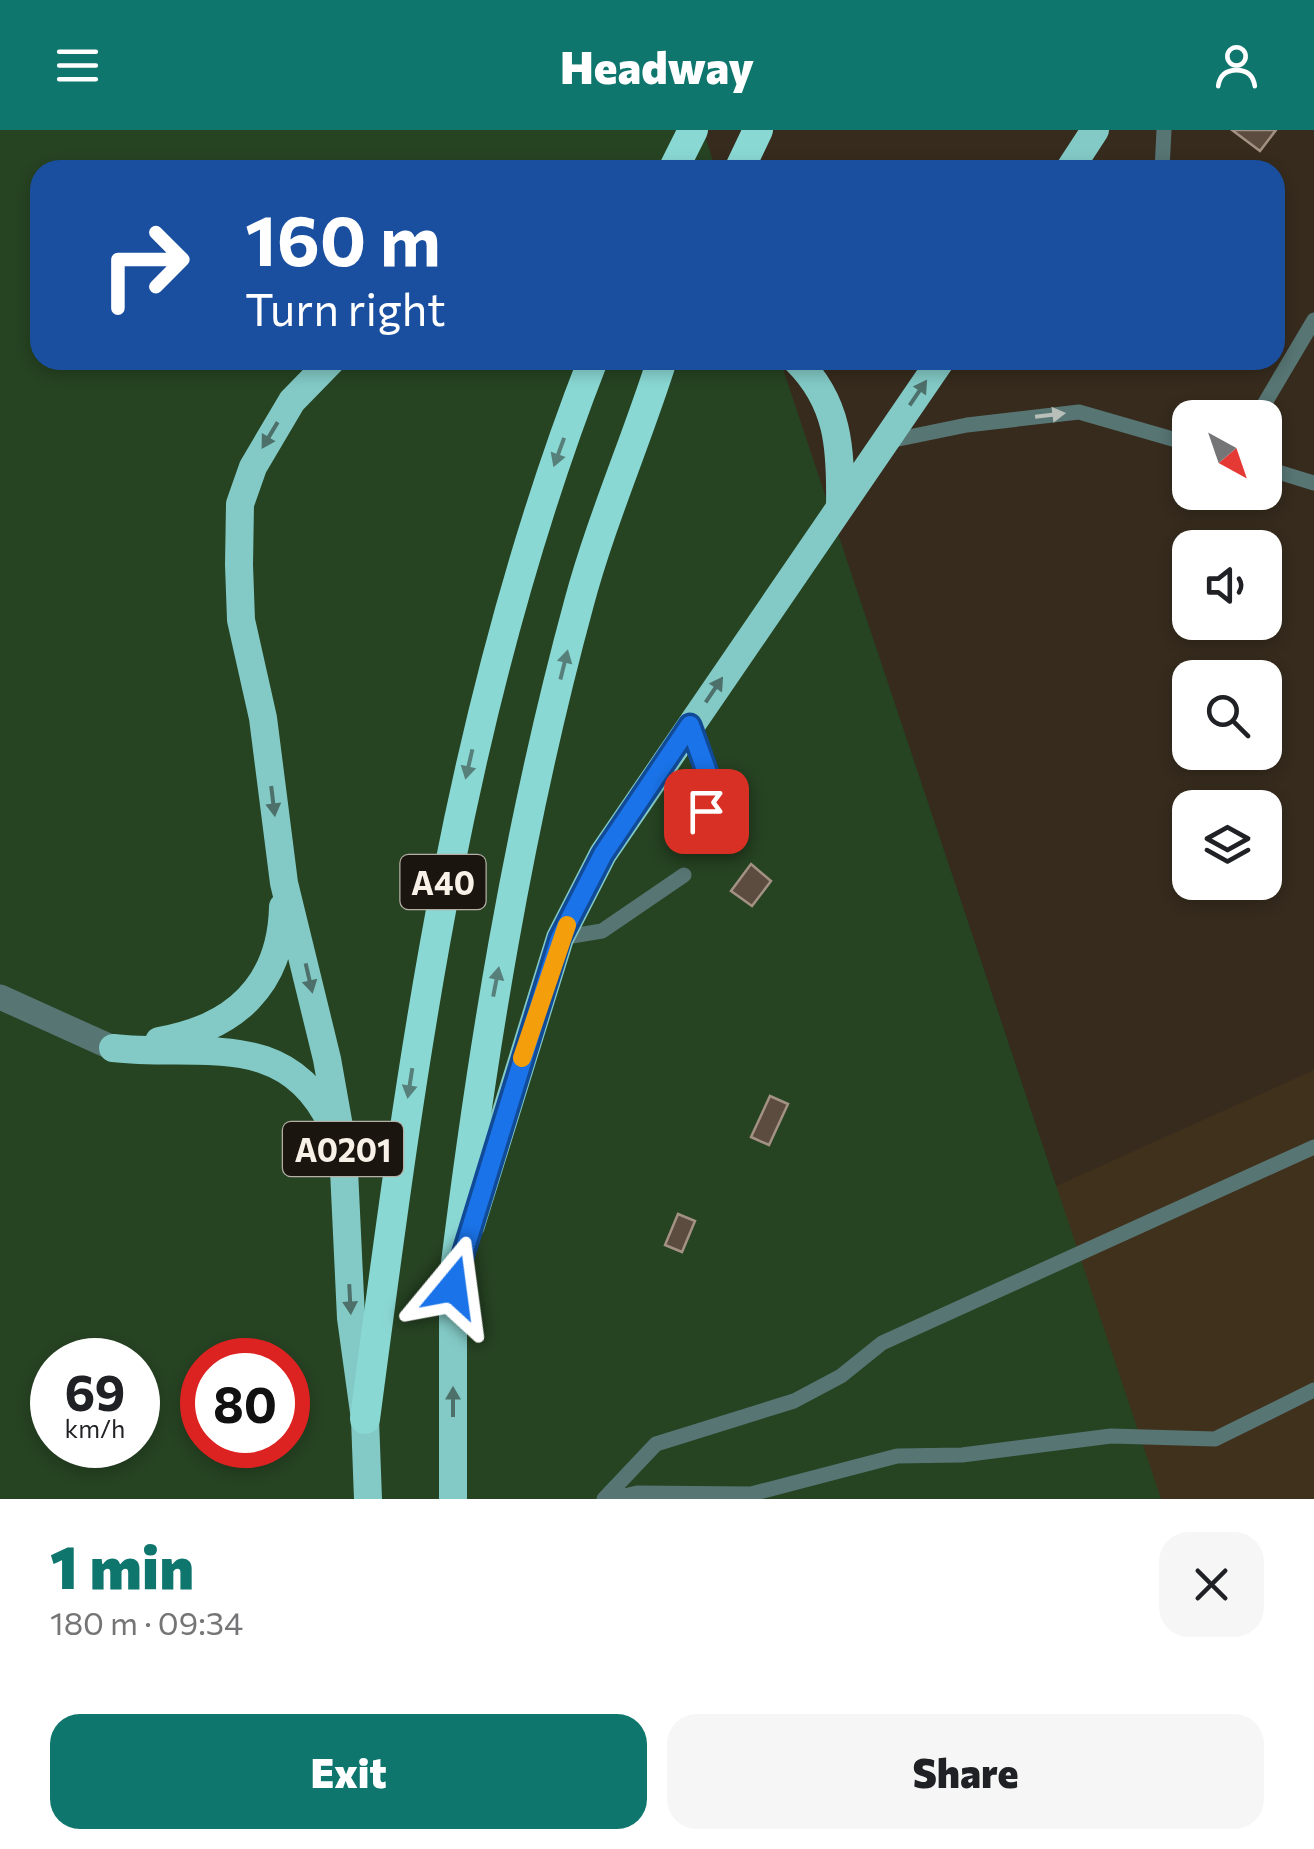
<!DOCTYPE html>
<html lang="en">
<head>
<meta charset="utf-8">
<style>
  :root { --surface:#fff; --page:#f6f6f6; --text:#202124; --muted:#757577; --accent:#0f766e }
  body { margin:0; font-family:Commissioner,sans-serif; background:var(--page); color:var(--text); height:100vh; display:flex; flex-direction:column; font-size:38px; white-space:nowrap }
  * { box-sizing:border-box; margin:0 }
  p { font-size:32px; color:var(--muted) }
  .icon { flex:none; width:55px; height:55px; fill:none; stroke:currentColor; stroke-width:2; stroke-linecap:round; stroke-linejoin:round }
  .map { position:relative; height:1369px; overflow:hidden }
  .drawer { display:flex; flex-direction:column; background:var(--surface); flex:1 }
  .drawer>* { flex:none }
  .guide { position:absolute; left:30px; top:30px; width:1255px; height:210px; border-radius:30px; box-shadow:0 5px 15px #0003; background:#1a4fa0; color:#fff; overflow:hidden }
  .needle { width:65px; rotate:140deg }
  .tools { position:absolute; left:1172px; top:270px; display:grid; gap:20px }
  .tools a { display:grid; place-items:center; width:110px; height:110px; border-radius:20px; background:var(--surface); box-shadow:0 5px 15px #0003; font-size:50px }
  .speed { position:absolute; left:30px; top:1208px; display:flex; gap:20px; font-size:50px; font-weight:700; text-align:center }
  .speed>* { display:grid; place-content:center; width:130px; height:130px; border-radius:50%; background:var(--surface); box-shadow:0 5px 15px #0003; line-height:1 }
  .speed small { font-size:25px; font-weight:400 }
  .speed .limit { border:15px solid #d22; background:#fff; color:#111 }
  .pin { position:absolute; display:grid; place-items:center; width:85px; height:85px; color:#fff; margin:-42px; border-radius:20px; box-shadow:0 5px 15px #0006 }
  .me { position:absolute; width:110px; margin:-55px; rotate:16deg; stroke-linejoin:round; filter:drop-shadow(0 0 8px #0008) }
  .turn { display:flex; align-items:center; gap:35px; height:210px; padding:0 50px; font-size:45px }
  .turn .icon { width:130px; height:130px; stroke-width:2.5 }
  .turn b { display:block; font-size:70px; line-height:85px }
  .round { display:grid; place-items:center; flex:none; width:105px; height:105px; border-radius:30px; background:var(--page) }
  .head { display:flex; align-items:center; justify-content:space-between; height:170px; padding:0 50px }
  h1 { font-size:60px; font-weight:800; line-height:75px; color:var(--accent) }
  .button { display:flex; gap:20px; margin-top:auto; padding:20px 50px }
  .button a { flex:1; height:115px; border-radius:30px; background:var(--accent); color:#fff; font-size:40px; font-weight:800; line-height:115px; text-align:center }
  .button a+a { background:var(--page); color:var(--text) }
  header { display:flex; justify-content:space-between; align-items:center; height:130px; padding:0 50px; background:var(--accent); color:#fff; font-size:45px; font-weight:800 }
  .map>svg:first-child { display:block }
  .built { fill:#40311d }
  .green { fill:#264322; fill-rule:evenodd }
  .building { fill:#5c4c40; stroke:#a39183; stroke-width:2.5 }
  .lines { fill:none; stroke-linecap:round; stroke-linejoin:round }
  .service { stroke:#577573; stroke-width:15 }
  .tertiary { stroke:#577573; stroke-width:25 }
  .trunk { stroke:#83cac6; stroke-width:28 }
  .motorway { stroke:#8ad8d4; stroke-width:30 }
  .oneway { fill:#4e706a }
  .oneway2 { fill:#b8bfb9 }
  .oneway3 { fill:#58807b }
  .route-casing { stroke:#114b97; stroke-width:25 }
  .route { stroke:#1a73e8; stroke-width:18 }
  .slow { stroke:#f59e0b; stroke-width:18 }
  .labels { text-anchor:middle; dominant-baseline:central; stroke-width:10; stroke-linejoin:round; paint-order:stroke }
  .shield { fill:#1a150e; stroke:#b5afa7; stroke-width:2.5 }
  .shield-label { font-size:32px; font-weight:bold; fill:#f8f1e8 }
</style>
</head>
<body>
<header><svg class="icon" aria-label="menu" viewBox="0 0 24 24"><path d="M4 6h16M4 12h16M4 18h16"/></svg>Headway<svg class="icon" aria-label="person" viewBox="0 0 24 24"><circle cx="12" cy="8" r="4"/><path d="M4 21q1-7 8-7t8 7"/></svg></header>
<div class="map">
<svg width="1314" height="1369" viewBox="0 0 1314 1369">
  <rect width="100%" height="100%" fill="#362b1d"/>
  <path class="built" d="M1314,940V1369H533L725,1205Z"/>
  <path class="green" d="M0,0H703L716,40H40V230H780L1161,1369H0ZM52,1230H138V1315H52ZM202,1230H288V1315H202Z"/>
  <path class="building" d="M1232,0H1276L1260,21Z
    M751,734L771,751L752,776L731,761Z
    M770,966L788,974L769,1015L751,1007Z
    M678,1084L695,1091L682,1122L665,1115Z"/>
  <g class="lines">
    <path class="service" d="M1162,40L1164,0
      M1256,288L1314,190
      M889,311L967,295L1079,282L1190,314
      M1265,338L1314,353
      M690,595L709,647L702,715
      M560,808L602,801L684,745
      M604,1369L656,1314L794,1271L841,1246L882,1213L1314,1017
      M612,1369L637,1363L751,1364L897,1326L962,1325L1111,1306L1215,1309L1314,1260"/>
    <path class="tertiary" d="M0,867L113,918"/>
    <path class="trunk" d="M1069,40L1095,0
      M332,230L292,271L253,337L240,374L239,435L241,490L263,588L284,753L327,929L343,1019L351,1188L365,1289L368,1369
      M796,230C839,272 841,319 840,376
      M159,911C234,898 281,856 283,777
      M113,918C199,928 286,898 331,993
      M471,1095L560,808L603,724L941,230
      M453,1369V1157L459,1136"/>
    <path class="motorway" d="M673,40L693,0
      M739,40L758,0
      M453,1157C481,927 518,697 579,473C601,391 636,312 662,230
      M365,1289C413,925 458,575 593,230"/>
  </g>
  <defs><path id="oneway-solid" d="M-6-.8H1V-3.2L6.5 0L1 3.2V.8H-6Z" transform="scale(2.5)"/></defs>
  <g class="oneway">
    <use href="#oneway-solid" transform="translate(918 263) rotate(-56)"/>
    <use href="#oneway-solid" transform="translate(270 305) rotate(121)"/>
    <use href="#oneway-solid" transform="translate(714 560) rotate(-56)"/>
    <use href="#oneway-solid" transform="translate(273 671) rotate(83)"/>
    <use href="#oneway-solid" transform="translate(309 848) rotate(77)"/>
    <use href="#oneway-solid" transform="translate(350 1169) rotate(87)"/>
    <use href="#oneway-solid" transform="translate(453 1272) rotate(-90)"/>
  </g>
  <use class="oneway2" href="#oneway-solid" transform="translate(1050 285) rotate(-7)"/>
  <g class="oneway3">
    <use href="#oneway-solid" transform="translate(559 322) rotate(110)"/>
    <use href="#oneway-solid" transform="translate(564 535) rotate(-76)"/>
    <use href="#oneway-solid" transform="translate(469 634) rotate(103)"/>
    <use href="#oneway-solid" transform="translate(496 852) rotate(-79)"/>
    <use href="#oneway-solid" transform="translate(410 953) rotate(99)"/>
  </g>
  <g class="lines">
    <defs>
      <path id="route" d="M453,1157L560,808L603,724L690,595L709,648L706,681"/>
    </defs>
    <use href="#route" class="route-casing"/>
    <use href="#route" class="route"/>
    <path class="slow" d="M522,928L567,795"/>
  </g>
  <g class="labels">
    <g class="shield">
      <rect x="400.5" y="725" width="85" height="54" rx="8"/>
      <rect x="283" y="992" width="120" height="54" rx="8"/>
    </g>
    <g class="shield-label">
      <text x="443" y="752">A40</text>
      <text x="343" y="1019">A0201</text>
    </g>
  </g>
</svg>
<div class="tools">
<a><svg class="needle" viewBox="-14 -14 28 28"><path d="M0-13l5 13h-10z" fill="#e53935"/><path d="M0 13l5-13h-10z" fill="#757577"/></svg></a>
<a><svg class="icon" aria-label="sound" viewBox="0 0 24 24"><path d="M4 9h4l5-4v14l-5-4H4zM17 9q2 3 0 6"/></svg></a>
<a><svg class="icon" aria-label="search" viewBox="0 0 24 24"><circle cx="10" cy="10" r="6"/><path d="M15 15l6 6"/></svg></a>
<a><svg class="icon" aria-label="layers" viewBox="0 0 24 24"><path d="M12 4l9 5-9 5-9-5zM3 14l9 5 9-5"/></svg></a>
</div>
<div class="speed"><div>69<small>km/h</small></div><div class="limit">80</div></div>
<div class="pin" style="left:706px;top:681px;background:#d93025"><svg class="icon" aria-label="arrive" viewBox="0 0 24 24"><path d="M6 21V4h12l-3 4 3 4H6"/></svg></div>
<svg class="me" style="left:453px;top:1157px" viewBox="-20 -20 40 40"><path d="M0-17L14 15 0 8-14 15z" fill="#1a73e8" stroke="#fff" stroke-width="4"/></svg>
<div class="guide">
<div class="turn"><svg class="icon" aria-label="right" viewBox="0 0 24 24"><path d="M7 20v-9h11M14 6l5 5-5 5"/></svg><div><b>160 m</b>Turn right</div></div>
</div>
</div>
<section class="drawer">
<div class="head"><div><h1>1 min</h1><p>180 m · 09:34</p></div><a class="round"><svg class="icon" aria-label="close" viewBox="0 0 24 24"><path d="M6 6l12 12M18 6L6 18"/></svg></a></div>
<div class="button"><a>Exit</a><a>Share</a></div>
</section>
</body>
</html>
